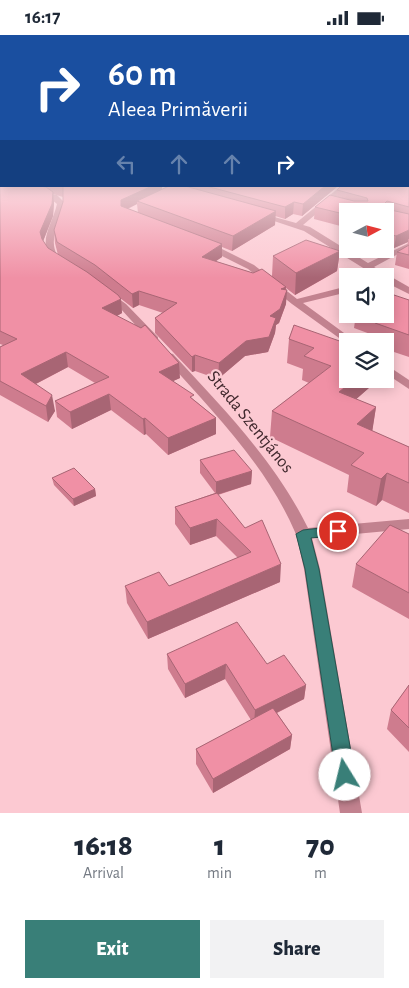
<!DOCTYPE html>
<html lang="en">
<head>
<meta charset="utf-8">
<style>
  :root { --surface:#fff; --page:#f2f2f3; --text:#1f2937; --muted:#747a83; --accent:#397f78 }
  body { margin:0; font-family:"Alegreya Sans",sans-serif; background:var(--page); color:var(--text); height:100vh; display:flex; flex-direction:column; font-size:19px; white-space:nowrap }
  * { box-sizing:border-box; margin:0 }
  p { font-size:16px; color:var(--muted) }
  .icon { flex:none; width:28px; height:28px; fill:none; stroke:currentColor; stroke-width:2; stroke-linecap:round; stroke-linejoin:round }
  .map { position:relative; height:778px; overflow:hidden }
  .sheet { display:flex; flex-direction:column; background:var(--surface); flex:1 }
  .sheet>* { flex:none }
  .banner { position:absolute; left:0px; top:0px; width:410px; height:152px; box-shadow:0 2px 12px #0003; background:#1a4fa0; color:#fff; overflow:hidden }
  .needle { width:32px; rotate:83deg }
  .fabs { position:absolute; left:339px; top:168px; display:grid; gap:10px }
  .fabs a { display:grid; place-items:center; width:55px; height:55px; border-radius:0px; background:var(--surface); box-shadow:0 2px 12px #0003; font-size:25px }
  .pin { position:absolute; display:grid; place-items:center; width:42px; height:42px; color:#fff; margin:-21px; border:2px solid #fff; border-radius:50%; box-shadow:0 1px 5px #0007 }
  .me { position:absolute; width:55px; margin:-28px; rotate:351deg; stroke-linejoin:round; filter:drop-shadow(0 0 4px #0008) }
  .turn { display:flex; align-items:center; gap:18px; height:105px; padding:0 25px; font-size:22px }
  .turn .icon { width:65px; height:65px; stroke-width:2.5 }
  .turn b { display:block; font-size:35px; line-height:42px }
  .lanes { display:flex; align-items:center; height:48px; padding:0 25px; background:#0003; justify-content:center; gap:25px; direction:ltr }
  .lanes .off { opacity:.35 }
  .eta { display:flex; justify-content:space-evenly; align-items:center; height:85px; text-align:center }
  .eta b { font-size:30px; font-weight:800; line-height:35px }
  .button { display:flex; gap:10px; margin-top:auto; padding:10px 25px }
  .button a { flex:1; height:58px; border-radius:0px; background:var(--accent); color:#fff; font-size:20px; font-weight:800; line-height:58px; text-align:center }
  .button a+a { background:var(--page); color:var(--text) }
  .status { display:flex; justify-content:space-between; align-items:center; height:35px; padding:0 25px; background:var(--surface); direction:ltr }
  .status svg { height:14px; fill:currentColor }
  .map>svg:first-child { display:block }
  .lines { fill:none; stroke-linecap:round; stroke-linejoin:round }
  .minor { fill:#c2828f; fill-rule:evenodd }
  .wall { fill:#ce7c8e; fill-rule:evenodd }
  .shaded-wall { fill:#a86574 }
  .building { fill:#f090a5; stroke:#a86574 }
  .route { fill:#397f78; stroke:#25534e }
  .labels { text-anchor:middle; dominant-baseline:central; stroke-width:4.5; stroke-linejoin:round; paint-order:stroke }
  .street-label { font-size:18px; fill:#40282d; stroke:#fcc9d2 }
</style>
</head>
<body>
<div class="status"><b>16:17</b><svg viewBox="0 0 49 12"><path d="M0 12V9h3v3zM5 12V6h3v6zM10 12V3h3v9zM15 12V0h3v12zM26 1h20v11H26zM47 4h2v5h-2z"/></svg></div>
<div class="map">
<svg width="409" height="778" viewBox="0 0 409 778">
  <rect width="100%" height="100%" fill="#fcc9d2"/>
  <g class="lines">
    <path class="minor" d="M341,151H349L303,190L310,192L368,228L409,208V213L374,232L409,252V259L385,247V241H376L304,196L256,180L260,178L296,188Z
      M35,156L57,160L65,168C60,190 45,206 61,226L60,228H54C36,207 52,191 57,169L51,164L35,160Z
      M204,208H210L254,230L297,264L348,251V257L303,268L355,306H348L346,308L292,269L248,234L204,212Z
      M108,256L126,269L158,302V306H150L120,273L105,261L103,259Z
      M169,318L173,319C223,373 275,426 308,493L409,484V494L312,503L320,534L362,778H340L304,534C301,522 299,509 295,497C266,430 213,377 165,323L164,321L165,319Z
      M385,329L409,345V354L385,338Z"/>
  </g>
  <path class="wall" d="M0,134H1V151H162V155L168,152L165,151H338L302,181L293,179L285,184L275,181V190L232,216L222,212V222L215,226L253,238L272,241L273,221L340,216L337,236L295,260L286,253V269L279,288L276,290L275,298L268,317L245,321L218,344L195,336L192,337L155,298V283L163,278L139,270L133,273L120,263L122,278L117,281L180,343L173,346L194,365L216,383V399L168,420L146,399L144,400L111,375L72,394L57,382L55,366L95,348L68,332L36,349L55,376L48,387L0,360V312L3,310L0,309ZM53,159L63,162V167L54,195L55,208L58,220L48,213L43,206L53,181L54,168ZM137,169L138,178L128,174Z
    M409,134V234L395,230L397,217L407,211L408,207L394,213L385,211V176H348V193L314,184L315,172L336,162L337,155Z
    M409,265V322L385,314V306H372L373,300L354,293L356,279H385Z
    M294,290L378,345L356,364L376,372L372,396L409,412V478L382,465L376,471L347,457L349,440L270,402L272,376L309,348L302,345L303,334L287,328L289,304Z
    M200,425L252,436L251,449L218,460L280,547L148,604L127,568L125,551H169L238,523L216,501L190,510L175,489V472L215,458L200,438Z
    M52,443L95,454L96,461L74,471L54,450Z
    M409,499V584L352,552L356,529Z
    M167,619L267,629L306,650L304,664L277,678L292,700L290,714L213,758L196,729V714L251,685L225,644L185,663L168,634Z
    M409,650V717L387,694L391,675Z"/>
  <path class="shaded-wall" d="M152,151H162V158L137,166V169L122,176L121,171V165Z
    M325,151H338L302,181L303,169Z
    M53,157L54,168L53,181L42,209L40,197Z
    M294,167L293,179L285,184V172Z
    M276,176L275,190L232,216L233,201Z
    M409,195V204H408V207L394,213L396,201Z
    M222,209V222L202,236V222Z
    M340,216L337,236L295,260L296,238Z
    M286,252L285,259L287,255L286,269L279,288L276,290L275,298L268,317L245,321L218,344L219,328L246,306L270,281L281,254Z
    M139,256V270L133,273L132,259Z
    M121,264L122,278L104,288L102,273Z
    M66,317L68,332L24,355L21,339Z
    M195,320V336L192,337V322Z
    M179,328L180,343L160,352L159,337Z
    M355,344H378V345L336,382L339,357Z
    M109,359L111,375L72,394L70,377Z
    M52,360L55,376L48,387L46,371Z
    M376,372L372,398L357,389Z
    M145,383L146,399L144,400L143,384Z
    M216,383V399L168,420V403Z
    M252,436L251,449L216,460V447Z
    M387,438L382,465L376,471L381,444Z
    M95,454L96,461L74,471L73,464Z
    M217,484L216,501L190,510V493Z
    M281,529L280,547L148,604L147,587Z
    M226,629L225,644L185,663V649Z
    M306,650L304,664L254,689L255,675Z
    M292,700L290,714L213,758V744Z"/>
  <path class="building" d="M409,134V172L387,166L385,168L386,174L409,179V195L396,201L385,198V176H348V180L315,172L330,160L354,166H368L367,163L337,155L341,151H409Z
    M0,143H1V151H40L46,152L53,157L52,169L40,197L42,204L48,213L87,237L118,260L121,264L102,273L141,293L145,290L179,328L159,337L194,360L190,362L216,383L168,403L145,383L143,384L109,359L70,377L55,366L109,342L66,317L21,339L52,360L46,371L0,346V312L17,304L0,296Z
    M63,151H152L121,165V171L222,209L202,222L253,238L262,234L286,252L281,254L287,255L280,274L270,281L276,283L269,302L246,306L219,328L195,320L192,322L155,283L177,268L139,256L132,259L95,230L57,207L54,195L63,167Z
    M169,151H185L276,176L233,201L137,166Z
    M206,151H325L303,169L294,167L285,172Z
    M306,205L340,216L296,238L273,221Z
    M409,210V220L397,217Z
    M385,257L409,265V300L375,288L383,282L374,279H385Z
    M294,290L348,309V344H355L339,357L376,372L357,389L409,412V448L387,438L381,444L351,430L364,418L272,376L331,331L304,321L314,313L289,304Z
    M234,415L252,436L216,447L200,425Z
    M74,433L95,454L73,464L52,443Z
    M217,458L245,493L262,485L281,529L147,587L125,551L159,537L169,551L251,517L217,484L190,493L175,472Z
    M390,490L409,499V558L356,529Z
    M237,587L267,629L284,620L306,650L255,675L226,629L185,649L167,619Z
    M409,650V693L391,675Z
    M273,673L292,700L213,744L196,714Z"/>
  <linearGradient id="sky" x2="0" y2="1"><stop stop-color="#75b4ec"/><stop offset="0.55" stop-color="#fee7eb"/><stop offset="1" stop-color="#fee7eb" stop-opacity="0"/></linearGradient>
  <rect width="409" height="243" fill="url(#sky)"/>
  <path class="route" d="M338,491L345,496L343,500L311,503L319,534L355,740L352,747L345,750L338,747L336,740L305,534L296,499L303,495Z"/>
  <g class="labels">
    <g class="street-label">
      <text transform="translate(250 387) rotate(51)">Strada Szentjános</text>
    </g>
  </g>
</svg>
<div class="fabs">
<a><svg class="needle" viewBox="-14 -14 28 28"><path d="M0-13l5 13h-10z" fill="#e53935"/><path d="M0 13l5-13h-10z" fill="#747a83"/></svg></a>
<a><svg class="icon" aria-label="sound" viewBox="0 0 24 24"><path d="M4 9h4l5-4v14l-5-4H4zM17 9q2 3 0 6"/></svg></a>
<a><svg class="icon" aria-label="layers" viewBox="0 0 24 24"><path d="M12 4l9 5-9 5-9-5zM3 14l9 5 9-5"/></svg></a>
</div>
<div class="pin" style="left:338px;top:496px;background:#d93025"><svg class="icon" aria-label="arrive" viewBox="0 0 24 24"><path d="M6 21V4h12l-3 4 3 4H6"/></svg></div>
<svg class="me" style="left:345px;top:740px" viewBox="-20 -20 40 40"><circle r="19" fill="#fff"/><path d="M0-13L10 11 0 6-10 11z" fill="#397f78"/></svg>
<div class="banner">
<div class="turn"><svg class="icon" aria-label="right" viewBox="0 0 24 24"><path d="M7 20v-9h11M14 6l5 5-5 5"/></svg><div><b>60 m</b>Aleea Primăverii</div></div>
<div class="lanes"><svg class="icon off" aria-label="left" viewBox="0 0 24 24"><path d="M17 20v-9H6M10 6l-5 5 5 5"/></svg><svg class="icon off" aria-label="ahead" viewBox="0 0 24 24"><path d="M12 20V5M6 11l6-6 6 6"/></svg><svg class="icon off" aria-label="ahead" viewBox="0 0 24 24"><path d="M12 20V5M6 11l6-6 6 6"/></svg><svg class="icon" aria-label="right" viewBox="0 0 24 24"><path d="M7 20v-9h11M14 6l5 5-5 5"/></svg></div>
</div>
</div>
<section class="sheet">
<div class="eta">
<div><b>16:18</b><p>Arrival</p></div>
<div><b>1</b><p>min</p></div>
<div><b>70</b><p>m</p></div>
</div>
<div class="button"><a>Exit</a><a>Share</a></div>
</section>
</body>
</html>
